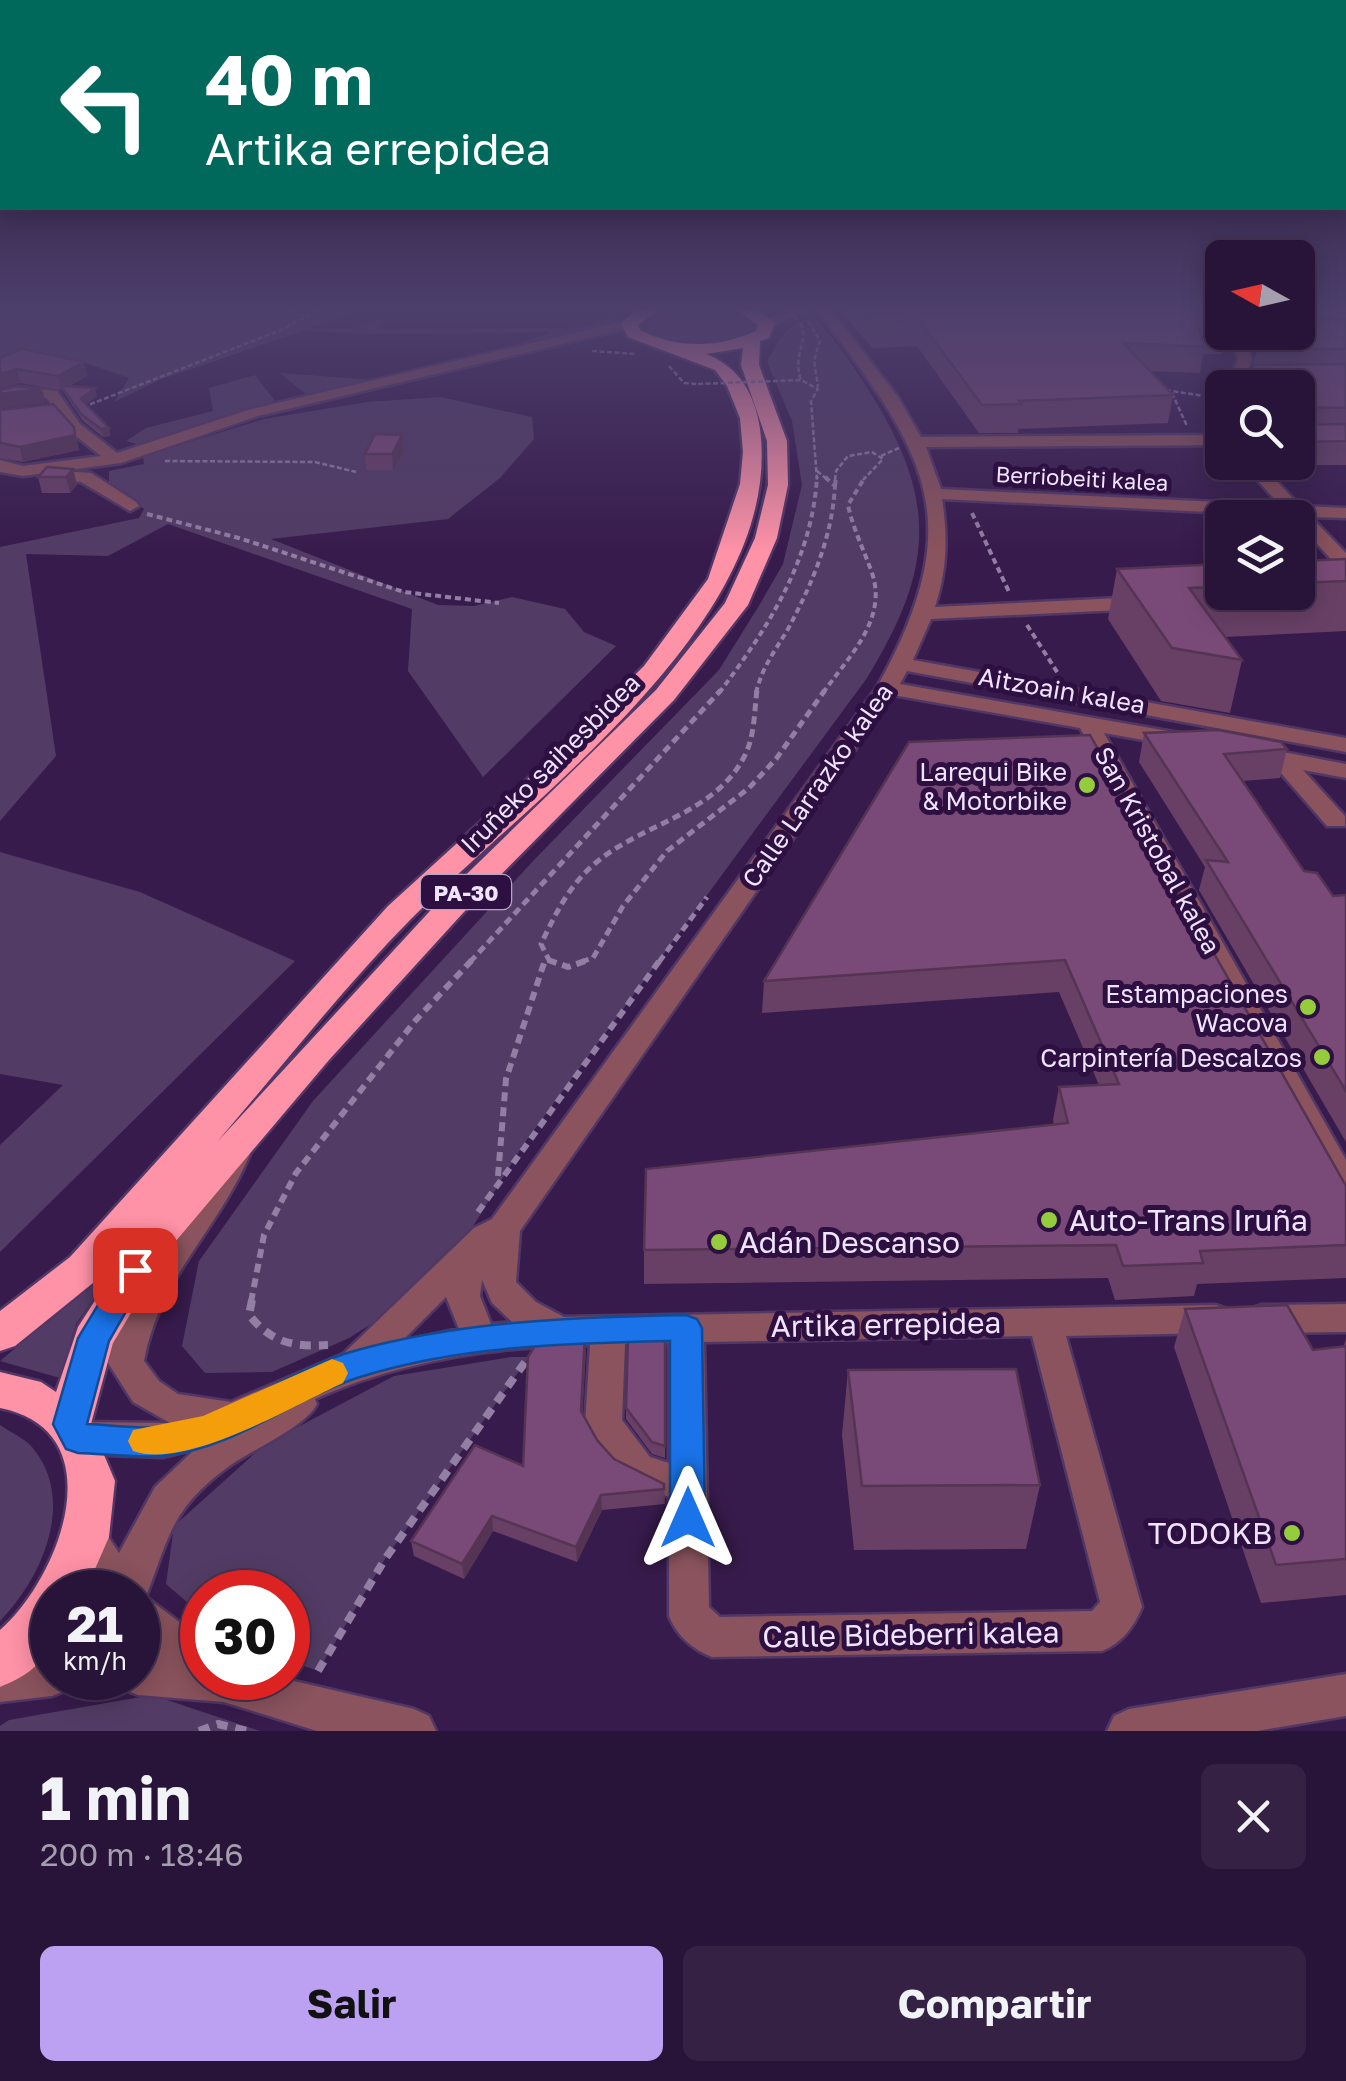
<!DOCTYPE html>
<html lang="es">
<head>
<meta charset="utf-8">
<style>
  :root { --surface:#291439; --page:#352144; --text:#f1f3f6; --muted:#a59eae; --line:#453353; --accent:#bca0f2 }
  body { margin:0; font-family:"Golos Text",sans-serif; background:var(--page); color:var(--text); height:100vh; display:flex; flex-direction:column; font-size:38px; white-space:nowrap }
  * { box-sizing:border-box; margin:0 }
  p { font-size:32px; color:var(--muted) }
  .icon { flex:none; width:55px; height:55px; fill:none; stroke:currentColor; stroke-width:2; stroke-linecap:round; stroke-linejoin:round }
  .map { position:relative; height:1731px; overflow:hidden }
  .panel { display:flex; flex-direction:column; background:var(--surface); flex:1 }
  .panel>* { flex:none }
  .top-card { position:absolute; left:0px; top:0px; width:1348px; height:210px; box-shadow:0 5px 25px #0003,0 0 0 2px var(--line); background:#00695c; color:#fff; overflow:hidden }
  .needle { width:65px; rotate:278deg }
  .tools { position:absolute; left:1205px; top:240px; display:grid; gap:20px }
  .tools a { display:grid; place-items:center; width:110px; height:110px; border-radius:15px; background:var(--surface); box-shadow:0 5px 25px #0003,0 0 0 2px var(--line); font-size:50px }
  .speed { position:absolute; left:30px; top:1570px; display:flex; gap:20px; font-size:50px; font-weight:700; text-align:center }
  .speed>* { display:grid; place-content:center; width:130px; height:130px; border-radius:50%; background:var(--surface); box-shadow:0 5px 25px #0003,0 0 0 2px var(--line); line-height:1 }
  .speed small { font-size:25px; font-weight:400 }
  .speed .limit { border:15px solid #d22; background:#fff; color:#111 }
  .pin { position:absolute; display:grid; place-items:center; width:85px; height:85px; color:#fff; margin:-42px; border-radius:20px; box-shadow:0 5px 15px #0006 }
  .me { position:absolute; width:110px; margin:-55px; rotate:0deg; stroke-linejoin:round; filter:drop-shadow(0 0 8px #0008) }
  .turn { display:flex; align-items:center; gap:35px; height:210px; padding:0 40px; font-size:45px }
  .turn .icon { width:130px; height:130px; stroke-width:2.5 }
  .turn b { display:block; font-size:70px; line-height:85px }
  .round { display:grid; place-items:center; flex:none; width:105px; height:105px; border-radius:15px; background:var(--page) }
  .head { display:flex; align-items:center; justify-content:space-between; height:170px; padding:0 40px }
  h1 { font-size:60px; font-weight:700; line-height:75px }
  .button { display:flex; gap:20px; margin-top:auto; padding:20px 40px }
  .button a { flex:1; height:115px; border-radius:15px; background:var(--accent); color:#111; font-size:40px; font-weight:700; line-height:115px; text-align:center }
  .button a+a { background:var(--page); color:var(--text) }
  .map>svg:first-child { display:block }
  .green { fill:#523c65 }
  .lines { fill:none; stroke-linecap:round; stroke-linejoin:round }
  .minor-casing { stroke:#513765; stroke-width:5 }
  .highway-casing { stroke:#513765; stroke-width:5 }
  .path-far4 { stroke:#937ea4; stroke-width:2.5; stroke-dasharray:5 2.5; stroke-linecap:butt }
  .path-far3 { stroke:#937ea4; stroke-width:4; stroke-dasharray:6 4; stroke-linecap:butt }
  .path-far2 { stroke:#937ea4; stroke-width:5; stroke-dasharray:8 5; stroke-linecap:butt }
  .path-far1 { stroke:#937ea4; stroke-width:6; stroke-dasharray:9 6; stroke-linecap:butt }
  .path { stroke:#937ea4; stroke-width:8; stroke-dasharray:11 8; stroke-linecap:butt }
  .minor { fill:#8a535d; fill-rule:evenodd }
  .highway { fill:#fe92a7; fill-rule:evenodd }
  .path-bridge { stroke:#937ea4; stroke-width:2.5; stroke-dasharray:5 2.5; stroke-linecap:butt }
  .wall { fill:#684066 }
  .shaded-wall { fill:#553453 }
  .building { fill:#794a77; stroke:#553453; stroke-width:2.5 }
  .route { fill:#1a73e8; stroke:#114b97; stroke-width:2.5 }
  .slow { fill:#f59e0b }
  .poi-dot { fill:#95cc3b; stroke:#2d1041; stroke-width:4 }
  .labels { text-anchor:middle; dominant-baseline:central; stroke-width:10; stroke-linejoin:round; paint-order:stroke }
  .far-street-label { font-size:22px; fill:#f0e3fd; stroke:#2d1041 }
  .shield { fill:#2d1041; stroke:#b6a4c5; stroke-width:2.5 }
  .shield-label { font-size:22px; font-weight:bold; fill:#f0e3fd }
  .street-label { font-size:25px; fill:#f0e3fd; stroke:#2d1041 }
  .poi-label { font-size:25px; fill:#f0e3fd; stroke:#2d1041; text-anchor:end }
  .near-poi-label { font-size:30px; fill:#f0e3fd; stroke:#2d1041; text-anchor:start }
  .near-street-label { font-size:30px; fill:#f0e3fd; stroke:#2d1041 }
</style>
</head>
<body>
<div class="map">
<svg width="1346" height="1731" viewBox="0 0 1346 1731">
  <rect width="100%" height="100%" fill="#371b4c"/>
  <path class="green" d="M0,310H356L309,328L354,329L383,318L378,329L572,328L591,326L613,316L616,321L600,329L507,349L551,332L376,334L303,331L159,380L114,402L129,378C90,365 41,344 0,358Z
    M721,310L746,317L754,328C731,350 667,351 646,327L647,321L678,310Z
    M813,316C839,344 857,371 877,404C940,509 929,576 867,678L523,1145L467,1236L392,1311L349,1338L272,1372L205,1373L182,1346L199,1261L313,1101L534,860L719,670L760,604L783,564L802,485L792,421L767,362C779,339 787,324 813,316Z
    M280,373L375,380L309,397Z
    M255,375L275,401L140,445L126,441L146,428L213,411L209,388Z
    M440,397L532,417L534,439L500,478L448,519L271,539L438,605L474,606L512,597L565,609L584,632L616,646L483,777L408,671L412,609L168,524L108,556L26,554L56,756L0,821V547L139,518L144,509L109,484V471L144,464L143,456L264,419L367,402Z
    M0,852L140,892L295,961L0,1252V1145L63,1085L0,1074Z
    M120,1261L76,1324L60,1378L0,1361Z
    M511,1357H529L385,1559L318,1671L288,1660V1592H202V1615L166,1584L174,1526L264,1445L394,1376Z
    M0,1425C10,1432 24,1438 32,1447C77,1500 42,1578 0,1621Z
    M152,1695L260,1731H0V1726L9,1720Z"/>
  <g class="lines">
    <defs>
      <path id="minor" d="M791,310H810L772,326L760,323Z
        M817,310H831L898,397L921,437L1222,435V445L926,447L941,489L1280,505L1241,462H1259L1300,506L1346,508V518L1311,517L1346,553V570L1339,568L1298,523V518L1290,516L942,499C948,537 947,570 935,607L1141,597L1151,603L1141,609L931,619L913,660L1346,738V752L907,671L900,684L1185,734L1188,739L1185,744L1177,746L1104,733L1346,1160V1200L1335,1196L1080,728L893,695L520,1231L516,1282L536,1302L564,1317L1216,1305L1228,1309L1233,1319L1228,1329L1216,1333L1066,1336L1142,1607C1134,1627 1122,1643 1102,1651L712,1657C692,1649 677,1636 669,1616V1497C622,1481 607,1470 585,1424L590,1345C497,1346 399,1361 315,1399L317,1404C306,1427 251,1450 228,1467C172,1508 169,1536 146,1597L202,1639V1678H281L414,1709L429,1716L436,1731H317L224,1702L138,1695L123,1689L119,1678H138V1654L158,1655L138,1638V1592H100L66,1537L72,1524L86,1519L100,1524L119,1553L155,1487L195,1449L163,1457L78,1454L65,1449L60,1438L65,1427L78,1422L170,1423L133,1402L108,1363C121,1297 157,1255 195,1201C206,1184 213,1164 223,1146L234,1143L245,1146L250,1154C218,1231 159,1277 144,1361L159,1381L178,1394L231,1402L343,1354L474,1228L492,1219L877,687C972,516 925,453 817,310ZM482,1280L492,1303L512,1322L491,1324L480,1296ZM446,1297L459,1329L402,1341ZM1032,1336L1100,1602L1092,1611L720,1617L709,1607L704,1342ZM669,1343V1463L650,1457L622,1420L625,1344Z
        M1213,310H1222V317L1217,316Z
        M1298,310H1346V318L1298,315Z
        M629,320L636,324L634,327L258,416L121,463L61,471L91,473L136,502L139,506L130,511L81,482L52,480L50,476L54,472L23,476L0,472V460L23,466L101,456L68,430L47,398L20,397L0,402V392L20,387L57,391L80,424L117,453L248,410Z
        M1226,332H1240L1252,358L1247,374H1346V382L1244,383L1243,388H1228L1238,358Z
        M1251,746L1346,764V778L1303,770L1345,816V826H1327L1273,764L1243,758L1240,753L1243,748Z
        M1346,1304V1332L1261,1333L1249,1329L1244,1319L1249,1309L1261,1305Z
        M52,1654V1678H72L67,1690L52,1696L0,1702V1660Z
        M1346,1674V1716L1257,1731H1107L1114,1716L1129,1709Z"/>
      <path id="highway" d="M636,310H658L638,325L640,330C677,349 718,348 756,331L758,325L738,310H757L775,323L769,338L760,341L759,365L787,441L788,485L777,538L748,605L674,700L463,913L329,1060L170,1248L113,1343L91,1424L115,1481L109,1537L85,1592H52C52,1644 53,1666 0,1687V1630C60,1578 116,1431 0,1408V1372L41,1382L56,1392L78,1327L137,1235L98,1279L15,1346L0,1351V1311L70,1257L388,906L545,763L644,666L708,579L740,484L743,452L740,418L727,386L715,370L628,337L621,324ZM743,348L741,365L767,441L768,485L755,538L725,603L656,690L441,899L217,1142C281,1068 343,988 411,919C531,798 785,620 760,429C755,394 739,367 706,354Z"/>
    </defs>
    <use href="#minor" class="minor-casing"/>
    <use href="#highway" class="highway-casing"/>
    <path class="path-far4" d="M287,310L303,316
      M808,321L820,341L814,360L818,387
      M801,323C809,344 792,353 801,380L818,389L811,401L817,480
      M592,351L636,354
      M669,366L684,383L698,384
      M1166,390L1216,398
      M1172,393L1187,426
      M83,407L281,330L318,310
      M881,456L899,448
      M165,461L315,462L356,472
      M817,471L828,480
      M835,480L836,471L848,456L872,452L883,459L863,480"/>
    <path class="path-far3" d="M825,477L835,486
      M835,486L836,477
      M972,513L1010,594
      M147,514L239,538L404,592L499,603
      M1027,625L1059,675
      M719,693C768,628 812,560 817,477
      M756,693C762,667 775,651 788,629C812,584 832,538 835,486
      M823,693C848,657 888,620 872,573C864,550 853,529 848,505L865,477"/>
    <path class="path-far2" d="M470,962L721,690
      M550,962L541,944C556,913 570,883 598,861C643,824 713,814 743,759C755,738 754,713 757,690
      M581,962L593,958L623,906L667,851L749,788L776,759L825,690
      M659,962L707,897"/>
    <path class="path-far1" d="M548,960L568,967L588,960
      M498,1176L506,1079L545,960
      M478,1212L660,960
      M251,1302L264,1235L296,1173L415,1021L472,960"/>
    <path class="path" d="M252,1300L249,1315C272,1343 293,1347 328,1345
      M318,1671L385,1559L528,1358
      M199,1731L218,1724L247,1731"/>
    <use href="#minor" class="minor"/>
    <use href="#highway" class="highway"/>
    <path class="path-bridge" d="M789,310L798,321
      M698,384L801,380"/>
  </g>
  <path class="wall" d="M840,310H1218L1222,319V332H1227L1222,354H1203L1200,373L1150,371L1173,395L1168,423L1018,429V433H979L917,346L872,348Z
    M1346,320V465H1267L1265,462H1298V388L1252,370L1257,349Z
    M0,358L87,376L69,386L97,396L85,404L109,428L110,436L103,437L83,421L62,390L20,383L0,389Z
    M0,410L74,427L79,450L23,462L0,458Z
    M404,451L393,470H366L365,454Z
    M73,469L77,485L70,493H42L38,477Z
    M1346,559V631L1225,637L1242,660L1230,713L1161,701L1108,619L1117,569L1222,564V592H1298V561Z
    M1144,733L1287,749L1280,778L1242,781L1304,871L1333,896L1346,895V1142L1199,890L1205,867L1139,762Z
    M909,742L1346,1186V1278L1197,1284L1194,1296L1115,1300L1108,1278L644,1284V1250L1054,1125L1053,1120L1059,1087L1099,1085L1059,992L762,1013L764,981Z
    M1185,1309L1313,1350L1343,1347L1346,1339V1595L1261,1603L1174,1347Z
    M665,1336V1458L652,1454L626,1419V1408Z
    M586,1349L582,1413L597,1440L614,1459L664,1484L665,1504L602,1510L577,1562L493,1531L464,1579L414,1556L411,1541L523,1466Z
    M848,1370L1040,1485L1026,1549L854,1550L842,1435Z"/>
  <path class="shaded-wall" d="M84,362L87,376L64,389L61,386V390L58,376Z
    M17,369L20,383L0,389V374Z
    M95,388L97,396L82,407L81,399Z
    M42,389L46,403L0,409V394Z
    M109,428L110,436L103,437L101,429Z
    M75,435L79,450L23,462L20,447Z
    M402,435L404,451L393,470L392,454Z
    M73,469L77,485L70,493L66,477Z
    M585,1334L586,1349L582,1426L581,1411Z
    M601,1495L602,1510L577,1562L576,1547Z
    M492,1516L493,1531L464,1579L462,1564Z"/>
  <path class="building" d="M863,310H1218L1222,319V328H1198L1205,347L1123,343L1173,395L1019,401L1021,404L982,405L919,320L874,323Z
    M1298,320H1346V349H1257L1263,332H1298Z
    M22,349L84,362L58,376L17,369L0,374V358Z
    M1346,364V408L1303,407L1300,421L1303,425L1346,424V441L1298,442V388H1247L1254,365Z
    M17,386L42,389L0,394V390Z
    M61,386L95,388L81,399L109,428L101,429L81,414Z
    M53,404L74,427L75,435L20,447L0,443V410Z
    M375,434L402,435L392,454H365Z
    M47,467L73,469L66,477H38Z
    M1346,559V581L1298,583V561Z
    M1222,564V587L1189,588L1242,660L1172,648L1117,569Z
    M1218,730L1281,742L1287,749L1224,754L1304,871L1317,873L1333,896L1346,895V1091L1206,860L1228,862L1144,733Z
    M1090,735L1346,1186V1245L1200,1251L1203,1263L1123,1266L1116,1245L644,1250L646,1169L1068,1123L1059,1087L1119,1084L1065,960L764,981L909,742Z
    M1287,1305L1313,1350L1346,1346V1559L1276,1565L1185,1309Z
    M585,1334L581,1411L597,1440L614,1459L664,1484V1489L601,1495L576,1547L492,1516L462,1564L411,1541L475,1445L523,1466L528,1357L541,1336Z
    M628,1336H665V1446L652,1442L626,1408Z
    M1016,1369L1040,1485L862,1486L848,1370Z"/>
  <linearGradient id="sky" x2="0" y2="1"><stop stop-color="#1e0f2a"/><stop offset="0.56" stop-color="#4d3f6c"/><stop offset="1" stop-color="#4d3f6c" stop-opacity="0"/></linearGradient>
  <rect width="1346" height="552" fill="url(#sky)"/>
  <path class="route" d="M135,1259L146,1262L150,1270L109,1341L87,1424C112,1425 139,1429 163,1427C231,1419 289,1369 354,1351C462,1321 575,1317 686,1315L697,1319L702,1328L705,1518L700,1530L688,1534L675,1530L670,1518V1341C568,1343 458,1346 360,1377C294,1398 232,1450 162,1456C134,1458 105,1454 78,1453L66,1449L53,1424L78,1338L124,1262Z"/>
  <path class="slow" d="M332,1359L343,1363L348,1373L343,1383C292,1406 187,1470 133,1451L128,1441L133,1430L203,1416Z"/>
  <g class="poi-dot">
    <circle cx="1087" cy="785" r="10"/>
    <circle cx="1308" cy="1007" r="10"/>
    <circle cx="1322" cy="1057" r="10"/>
    <circle cx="1049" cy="1220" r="10"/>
    <circle cx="719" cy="1242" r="10"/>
    <circle cx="1292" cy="1533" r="10"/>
  </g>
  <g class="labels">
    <g class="far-street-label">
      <text transform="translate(1082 478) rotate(3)">Berriobeiti kalea</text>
    </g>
    <rect class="shield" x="421" y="875" width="90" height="34" rx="8"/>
    <g class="shield-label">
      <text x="466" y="892">PA-30</text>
    </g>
    <g class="street-label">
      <text transform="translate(1062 690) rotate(10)">Aitzoain kalea</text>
      <text transform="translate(550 763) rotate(-45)">Iruñeko saihesbidea</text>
      <text transform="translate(817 785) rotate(-55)">Calle Larrazko kalea</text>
      <text transform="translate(1158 850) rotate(61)">San Kristobal kalea</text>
    </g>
    <g class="poi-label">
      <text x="1067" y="771">Larequi Bike<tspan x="1067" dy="29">&amp; Motorbike</tspan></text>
      <text x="1288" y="993">Estampaciones<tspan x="1288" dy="29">Wacova</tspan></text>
      <text x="1302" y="1057">Carpintería Descalzos</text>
    </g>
    <g class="near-poi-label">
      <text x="1069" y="1220">Auto-Trans Iruña</text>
      <text x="739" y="1242">Adán Descanso</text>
      <text x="1272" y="1533" text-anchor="end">TODOKB</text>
    </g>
    <g class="near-street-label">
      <text transform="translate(886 1324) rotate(-1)">Artika errepidea</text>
      <text transform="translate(911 1634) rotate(-1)">Calle Bideberri kalea</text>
    </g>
  </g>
</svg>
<div class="tools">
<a><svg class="needle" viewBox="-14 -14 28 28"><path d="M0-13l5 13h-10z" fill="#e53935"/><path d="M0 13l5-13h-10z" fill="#a59eae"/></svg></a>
<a><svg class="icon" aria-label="search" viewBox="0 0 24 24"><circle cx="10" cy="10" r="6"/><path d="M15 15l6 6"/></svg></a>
<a><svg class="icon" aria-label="layers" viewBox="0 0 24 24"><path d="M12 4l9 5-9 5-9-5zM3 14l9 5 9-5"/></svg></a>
</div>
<div class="speed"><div>21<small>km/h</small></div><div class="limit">30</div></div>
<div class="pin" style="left:135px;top:1270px;background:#d93025"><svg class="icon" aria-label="arrive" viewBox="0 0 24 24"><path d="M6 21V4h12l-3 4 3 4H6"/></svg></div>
<svg class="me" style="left:688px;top:1518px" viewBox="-20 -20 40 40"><path d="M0-17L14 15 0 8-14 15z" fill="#1a73e8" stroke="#fff" stroke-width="4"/></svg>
<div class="top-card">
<div class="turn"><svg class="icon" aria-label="left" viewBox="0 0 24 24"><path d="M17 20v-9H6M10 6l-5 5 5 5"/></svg><div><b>40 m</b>Artika errepidea</div></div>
</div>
</div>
<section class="panel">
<div class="head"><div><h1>1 min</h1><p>200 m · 18:46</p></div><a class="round"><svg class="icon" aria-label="close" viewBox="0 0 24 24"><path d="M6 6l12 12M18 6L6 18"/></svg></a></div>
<div class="button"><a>Salir</a><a>Compartir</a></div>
</section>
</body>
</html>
